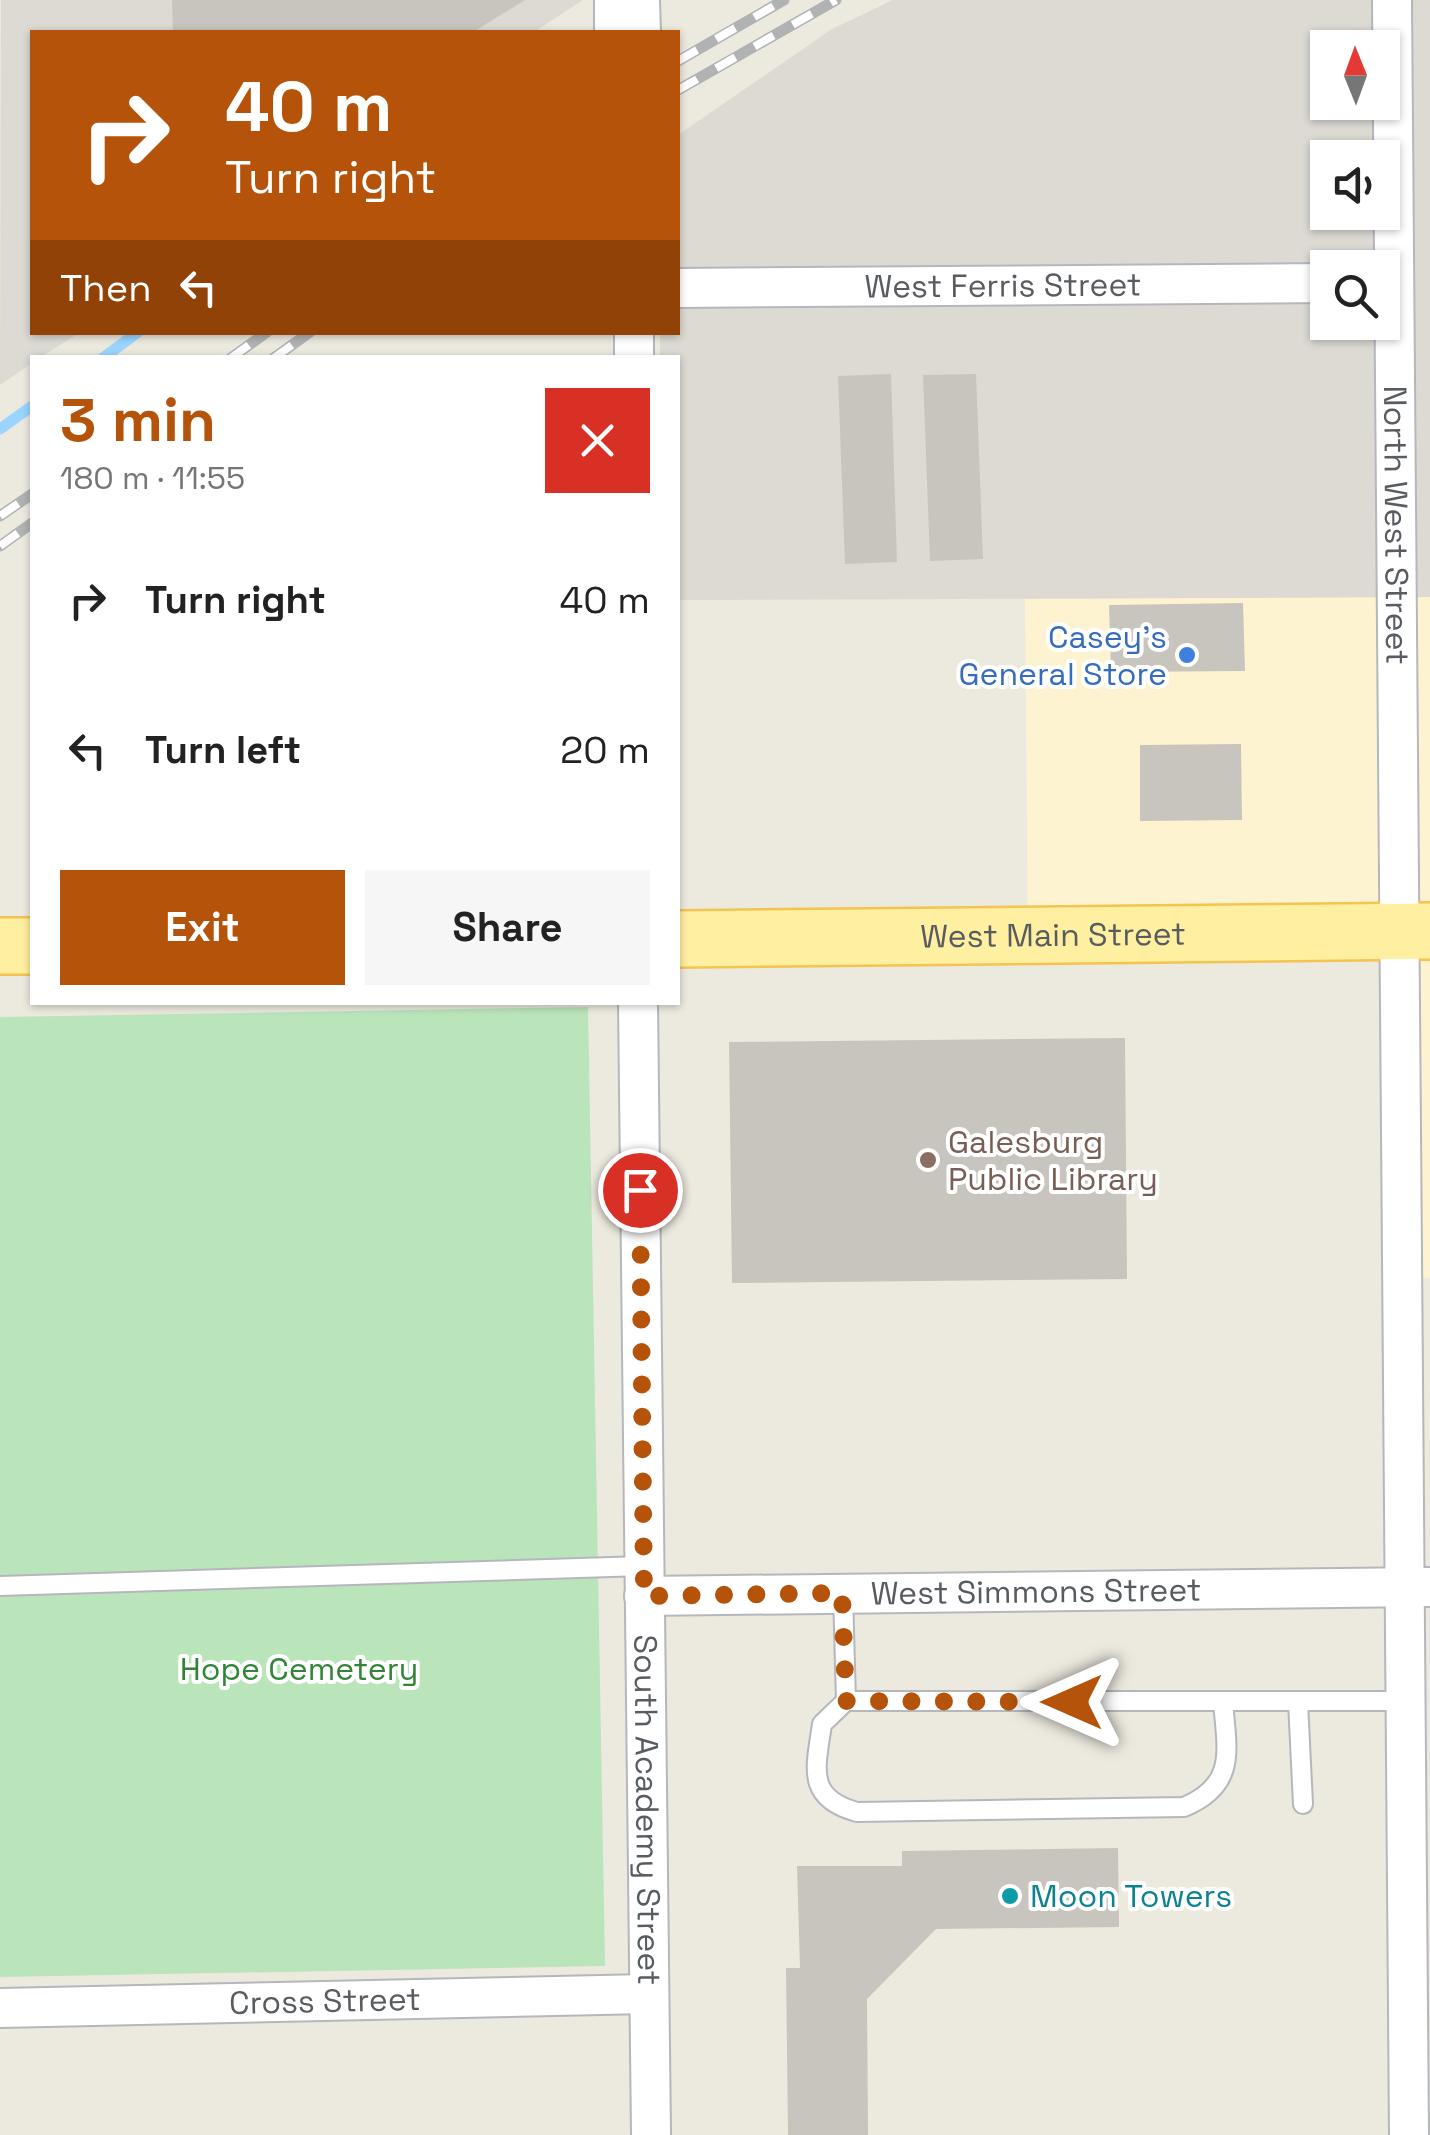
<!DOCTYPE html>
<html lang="en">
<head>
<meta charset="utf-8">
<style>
  :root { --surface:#fff; --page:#f6f6f6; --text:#222; --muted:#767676; --accent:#b45309 }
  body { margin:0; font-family:"Space Grotesk",sans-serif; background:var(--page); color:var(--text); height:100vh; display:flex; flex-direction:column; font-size:38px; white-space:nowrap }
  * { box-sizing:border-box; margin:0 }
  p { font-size:32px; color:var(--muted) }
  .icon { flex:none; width:55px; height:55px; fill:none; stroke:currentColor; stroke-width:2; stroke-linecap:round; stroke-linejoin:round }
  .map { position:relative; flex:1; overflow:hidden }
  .panel { position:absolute; left:30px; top:355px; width:650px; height:650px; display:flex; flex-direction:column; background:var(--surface); border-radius:0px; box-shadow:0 2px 8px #0004 }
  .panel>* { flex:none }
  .banner { position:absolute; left:30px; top:30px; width:650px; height:305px; border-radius:0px; box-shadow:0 2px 8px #0004; background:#b45309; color:#fff; overflow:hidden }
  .needle { width:65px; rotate:359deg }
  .fabs { position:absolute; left:1310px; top:30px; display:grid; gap:20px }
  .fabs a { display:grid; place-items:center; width:90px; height:90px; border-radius:0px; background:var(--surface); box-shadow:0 2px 8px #0004; font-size:50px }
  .pin { position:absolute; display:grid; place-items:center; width:85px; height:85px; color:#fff; margin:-42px; border:5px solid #fff; border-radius:50%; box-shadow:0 2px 10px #0007 }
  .me { position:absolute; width:110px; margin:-55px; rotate:270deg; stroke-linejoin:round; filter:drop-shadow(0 0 8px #0008) }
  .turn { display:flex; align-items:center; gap:35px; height:210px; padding:0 30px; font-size:45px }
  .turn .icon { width:130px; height:130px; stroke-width:2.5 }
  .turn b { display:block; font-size:70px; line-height:85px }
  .then { display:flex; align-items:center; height:95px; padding:0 30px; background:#0003; gap:20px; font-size:38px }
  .round { display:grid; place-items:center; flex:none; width:105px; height:105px; border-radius:0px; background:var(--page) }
  .overview { display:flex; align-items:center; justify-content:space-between; height:170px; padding:0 30px }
  h1 { font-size:60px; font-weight:600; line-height:75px; color:var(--accent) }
  .action { display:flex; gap:20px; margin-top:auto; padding:20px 30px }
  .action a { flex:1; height:115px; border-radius:0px; background:var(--accent); color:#fff; font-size:40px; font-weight:600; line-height:115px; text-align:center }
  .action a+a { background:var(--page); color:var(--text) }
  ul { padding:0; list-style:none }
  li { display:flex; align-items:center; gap:30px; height:150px; padding:0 30px }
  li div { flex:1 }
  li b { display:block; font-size:38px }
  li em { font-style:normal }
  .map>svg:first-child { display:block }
  .commercial { fill:#fef3d1 }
  .industrial { fill:#dcdad3; fill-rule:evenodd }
  .green { fill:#bae4ba }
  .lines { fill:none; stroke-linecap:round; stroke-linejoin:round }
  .stream { stroke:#9bd4ff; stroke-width:11 }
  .building { fill:#c8c5be }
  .service-casing { stroke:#b5b7bc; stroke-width:22 }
  .minor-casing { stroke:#b5b7bc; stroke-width:42 }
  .primary-casing { stroke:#f3c450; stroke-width:60 }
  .service { stroke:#fff; stroke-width:18 }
  .minor { stroke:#fff; stroke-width:38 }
  .primary { stroke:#ffefa0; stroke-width:55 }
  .rail-casing { stroke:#b1b2b2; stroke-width:11 }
  .rail { stroke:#fff; stroke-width:8; stroke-dasharray:22; stroke-linecap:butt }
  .route { stroke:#b45309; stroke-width:18; stroke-dasharray:0 32.4 }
  .shop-dot { fill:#3f7fe0; stroke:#fff; stroke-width:4 }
  .education-dot { fill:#8d6e63; stroke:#fff; stroke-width:4 }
  .culture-dot { fill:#0f9aa8; stroke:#fff; stroke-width:4 }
  .labels { text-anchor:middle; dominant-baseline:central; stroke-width:8; stroke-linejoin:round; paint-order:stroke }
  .street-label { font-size:32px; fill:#585c60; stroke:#fff }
  .shop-label { font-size:32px; fill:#366cbe; stroke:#fff; text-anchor:end }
  .education-label { font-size:32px; fill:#785e54; stroke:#fff; text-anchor:start }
  .park-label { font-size:32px; fill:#338436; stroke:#fff }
  .culture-label { font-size:32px; fill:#0d838f; stroke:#fff; text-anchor:start }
</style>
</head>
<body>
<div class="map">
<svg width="1430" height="2135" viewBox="0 0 1430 2135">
  <rect width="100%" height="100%" fill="#ece9df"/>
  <path class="commercial" d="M1430,597V1278L1403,1279L1401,931L1028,935L1025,599Z"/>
  <path class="industrial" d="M1,0H583L534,32H32V332L79,333L41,357L32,358V363L0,385Z
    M893,0H1430V597L678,600V358L660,357V333L678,332V135L832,29ZM1328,48H1382V102H1328ZM1328,158H1382V212H1328ZM1328,268H1382V322H1328Z"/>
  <path class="green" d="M588,1007L605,1966L0,1977V1017Z"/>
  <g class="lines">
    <path class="stream" d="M103,358L138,332
      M0,429L32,406"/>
  </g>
  <path class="building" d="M172,0H525L473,32H173Z
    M891,374L897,562L845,564L838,376Z
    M976,374L983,559L930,561L923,375Z
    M1243,603L1245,671L1111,672L1109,605Z
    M1241,744L1242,820L1140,821V745Z
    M1125,1038L1127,1279L732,1283L729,1042Z
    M1118,1848L1119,1927L936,1929L867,1999L868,2135H788L786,1968H800L797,1866H902V1851Z"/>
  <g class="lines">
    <defs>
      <path id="service" d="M0,1586L643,1566
        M843,1593L846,1701L822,1724C816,1767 805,1798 857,1812L1184,1807C1237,1785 1227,1750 1223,1702
        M846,1701H1406
        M1298,1702L1303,1804"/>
      <g id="minor">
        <path d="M640,0L641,32"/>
        <path id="s1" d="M1392,0L1409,2135"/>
        <path d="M614,32V0"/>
        <path id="s2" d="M678,288L1328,283"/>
        <path d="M634,332V358"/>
        <path id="s3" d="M638,1002L651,2135"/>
        <path id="s4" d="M644,1596L1428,1587"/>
        <path id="s5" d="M0,2008L648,1994"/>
      </g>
      <g id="primary">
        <path id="s6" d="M678,939L1430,931"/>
        <path d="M0,946H32"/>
      </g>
    </defs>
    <use href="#service" class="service-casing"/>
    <use href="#minor" class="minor-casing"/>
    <use href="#primary" class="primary-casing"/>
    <use href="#service" class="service"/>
    <use href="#minor" class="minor"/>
    <use href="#primary" class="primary"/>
    <defs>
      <path id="rail" d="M678,61L784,0
        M678,90L836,0
        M231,358L267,332
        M274,358L310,332
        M0,516L32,494
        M0,546L32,523"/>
    </defs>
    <use href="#rail" class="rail-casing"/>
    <use href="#rail" class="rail"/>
  </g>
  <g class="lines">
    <path class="route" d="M640,1190L644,1596L842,1593L846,1701L1072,1702"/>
  </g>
  <circle class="shop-dot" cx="1187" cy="655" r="10"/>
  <circle class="education-dot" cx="928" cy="1160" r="10"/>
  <circle class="culture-dot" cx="1010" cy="1896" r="10"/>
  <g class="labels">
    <g class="street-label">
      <text stroke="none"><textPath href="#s2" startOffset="325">West Ferris Street</textPath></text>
      <text stroke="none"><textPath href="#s1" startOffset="525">North West Street</textPath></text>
      <text stroke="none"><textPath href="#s6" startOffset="375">West Main Street</textPath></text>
      <text stroke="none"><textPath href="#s4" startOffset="392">West Simmons Street</textPath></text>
      <text stroke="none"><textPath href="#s3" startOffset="808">South Academy Street</textPath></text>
      <text stroke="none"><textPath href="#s5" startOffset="325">Cross Street</textPath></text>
    </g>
    <g class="shop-label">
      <text x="1167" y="637">Casey's<tspan x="1167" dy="37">General Store</tspan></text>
    </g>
    <g class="education-label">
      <text x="948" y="1142">Galesburg<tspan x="948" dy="37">Public Library</tspan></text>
    </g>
    <g class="park-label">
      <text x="299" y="1669">Hope Cemetery</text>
    </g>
    <g class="culture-label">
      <text x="1030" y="1896">Moon Towers</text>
    </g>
  </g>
</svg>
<div class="fabs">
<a><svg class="needle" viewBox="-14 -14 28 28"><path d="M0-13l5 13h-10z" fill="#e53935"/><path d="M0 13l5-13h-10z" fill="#767676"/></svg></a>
<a><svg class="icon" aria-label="sound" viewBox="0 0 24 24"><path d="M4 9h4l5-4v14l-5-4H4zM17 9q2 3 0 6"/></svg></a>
<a><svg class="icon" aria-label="search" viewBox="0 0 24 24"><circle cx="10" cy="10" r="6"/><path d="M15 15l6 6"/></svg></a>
</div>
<div class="pin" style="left:640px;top:1190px;background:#d93025"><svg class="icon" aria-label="arrive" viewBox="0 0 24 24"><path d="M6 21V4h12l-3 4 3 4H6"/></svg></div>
<svg class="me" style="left:1072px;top:1702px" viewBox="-20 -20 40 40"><path d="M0-17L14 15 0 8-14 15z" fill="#b45309" stroke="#fff" stroke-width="4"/></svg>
<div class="banner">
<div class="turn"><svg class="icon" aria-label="right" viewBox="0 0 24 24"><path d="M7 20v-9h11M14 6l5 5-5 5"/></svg><div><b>40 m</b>Turn right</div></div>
<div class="then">Then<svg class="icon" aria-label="left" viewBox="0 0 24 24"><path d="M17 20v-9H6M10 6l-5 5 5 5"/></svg></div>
</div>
<section class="panel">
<div class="overview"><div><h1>3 min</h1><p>180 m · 11:55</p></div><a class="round" style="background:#d93025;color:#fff"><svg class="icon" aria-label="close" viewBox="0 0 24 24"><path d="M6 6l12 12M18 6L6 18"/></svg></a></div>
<ul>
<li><svg class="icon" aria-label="right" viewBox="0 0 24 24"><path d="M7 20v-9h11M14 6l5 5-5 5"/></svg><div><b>Turn right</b></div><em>40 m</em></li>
<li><svg class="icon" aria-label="left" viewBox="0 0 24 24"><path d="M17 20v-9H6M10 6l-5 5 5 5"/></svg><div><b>Turn left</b></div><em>20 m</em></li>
</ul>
<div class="action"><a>Exit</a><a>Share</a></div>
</section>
</div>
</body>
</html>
